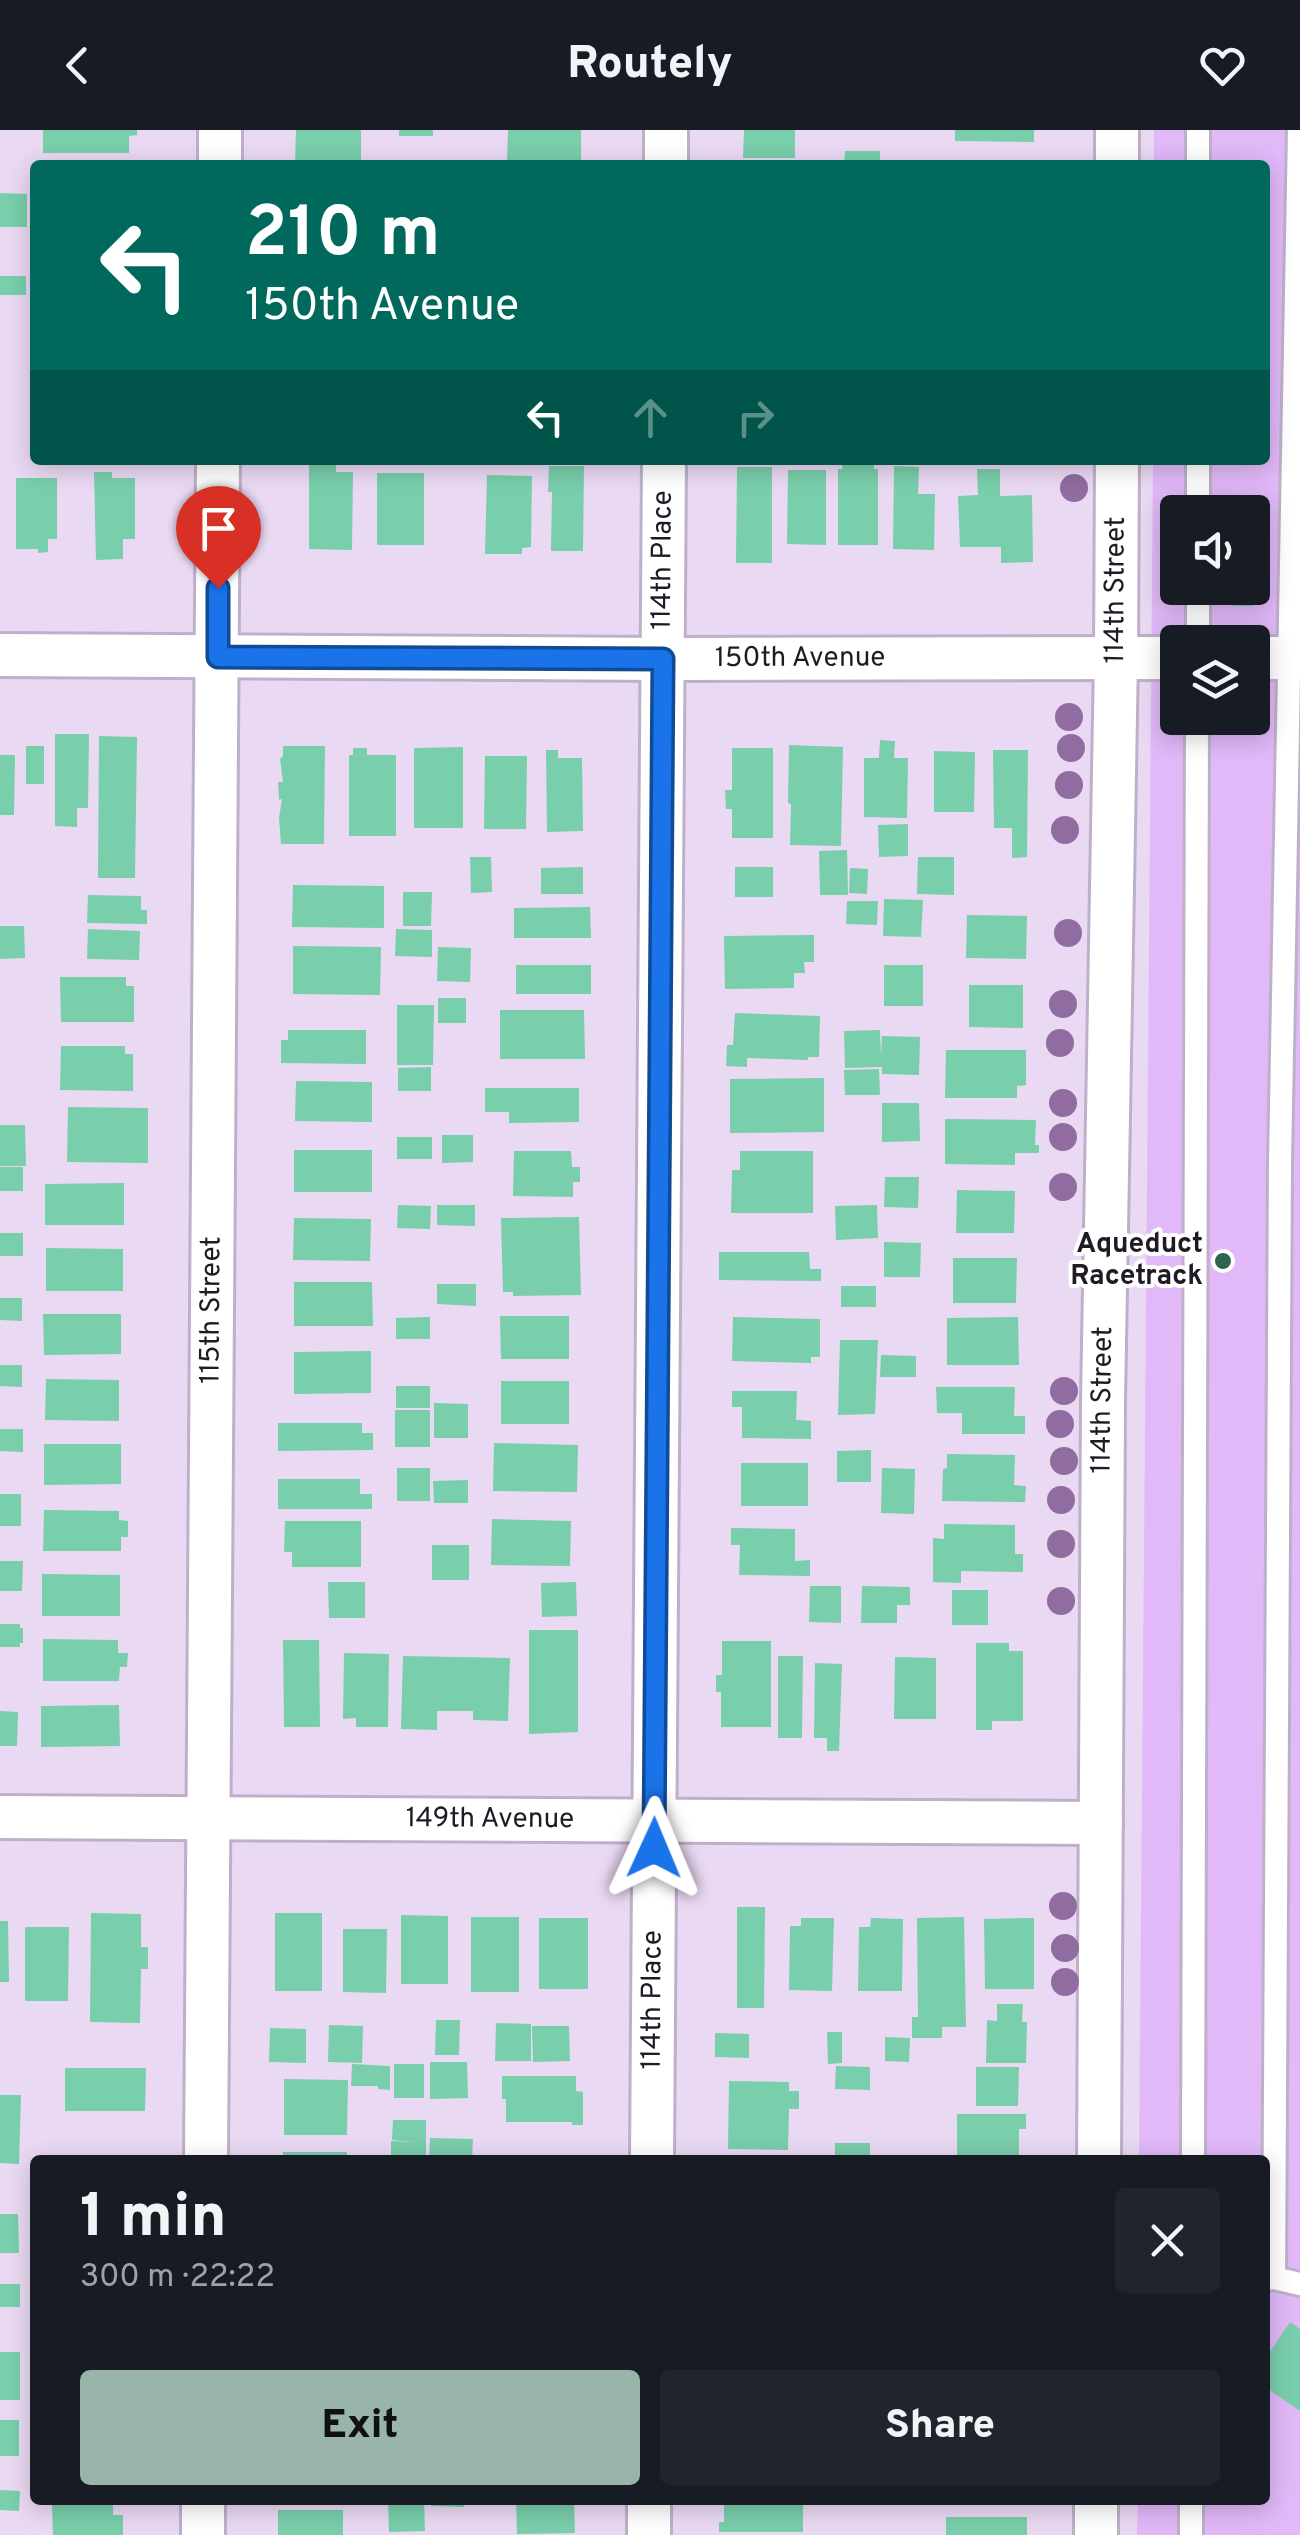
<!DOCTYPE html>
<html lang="en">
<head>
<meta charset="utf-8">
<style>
  :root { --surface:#171b24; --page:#20242c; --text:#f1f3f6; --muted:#9ea1a6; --accent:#98b4ab }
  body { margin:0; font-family:Overpass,sans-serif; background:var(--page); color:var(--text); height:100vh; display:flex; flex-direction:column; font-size:38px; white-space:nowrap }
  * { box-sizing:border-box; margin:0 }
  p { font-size:32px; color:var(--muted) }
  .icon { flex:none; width:55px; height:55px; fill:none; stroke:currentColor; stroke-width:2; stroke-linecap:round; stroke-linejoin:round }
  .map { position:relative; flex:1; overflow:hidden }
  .panel { position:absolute; left:30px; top:2025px; width:1240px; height:350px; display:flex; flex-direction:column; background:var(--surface); border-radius:10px; box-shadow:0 5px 25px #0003 }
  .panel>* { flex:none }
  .top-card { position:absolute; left:30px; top:30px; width:1240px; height:305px; border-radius:10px; box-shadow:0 5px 25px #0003; background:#00695c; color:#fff; overflow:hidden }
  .fabs { position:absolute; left:1160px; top:365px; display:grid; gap:20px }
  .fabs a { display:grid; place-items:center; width:110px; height:110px; border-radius:10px; background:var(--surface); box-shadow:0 5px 25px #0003; font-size:50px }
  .pin { position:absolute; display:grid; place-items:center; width:85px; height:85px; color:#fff; margin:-102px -42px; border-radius:50% 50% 50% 0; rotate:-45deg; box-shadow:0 0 10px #0007 }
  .pin .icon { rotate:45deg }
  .me { position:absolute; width:110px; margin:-55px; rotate:1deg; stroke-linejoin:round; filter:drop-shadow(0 0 8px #0008) }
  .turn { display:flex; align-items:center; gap:35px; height:210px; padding:0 50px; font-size:45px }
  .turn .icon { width:130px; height:130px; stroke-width:2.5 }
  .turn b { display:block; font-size:70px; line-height:85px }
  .lanes { display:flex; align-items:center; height:95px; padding:0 50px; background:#0003; justify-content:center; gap:50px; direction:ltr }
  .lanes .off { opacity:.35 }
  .round { display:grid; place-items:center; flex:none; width:105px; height:105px; border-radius:10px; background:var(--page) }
  .summary { display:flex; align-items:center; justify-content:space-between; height:170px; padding:0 50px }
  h1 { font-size:60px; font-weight:800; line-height:75px }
  .cta { display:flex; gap:20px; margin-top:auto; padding:20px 50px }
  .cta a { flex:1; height:115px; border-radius:10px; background:var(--accent); color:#111; font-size:40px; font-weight:800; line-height:115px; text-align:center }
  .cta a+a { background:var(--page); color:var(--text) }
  header { display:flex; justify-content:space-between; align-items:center; height:130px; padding:0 50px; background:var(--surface); font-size:45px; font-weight:800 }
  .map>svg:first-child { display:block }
  .green { fill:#e1b8f8; fill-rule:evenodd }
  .building { fill:#79ceab }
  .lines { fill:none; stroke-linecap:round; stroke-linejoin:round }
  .lane-casing { stroke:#bfb0c9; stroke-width:28 }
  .street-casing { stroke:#bfb0c9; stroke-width:48 }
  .lane { stroke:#fff; stroke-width:22 }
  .street { stroke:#fff; stroke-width:42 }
  .tree { fill:#906ca0 }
  .route-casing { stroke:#114b97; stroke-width:25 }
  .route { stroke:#1a73e8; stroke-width:18 }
  .poi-dot { fill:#2c6650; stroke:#fff; stroke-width:4 }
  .labels { text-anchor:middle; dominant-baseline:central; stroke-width:8; stroke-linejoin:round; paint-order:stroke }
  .street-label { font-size:28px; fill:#201a24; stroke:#fff }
  .poi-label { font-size:28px; font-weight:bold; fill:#201a24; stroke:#fff; text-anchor:end }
</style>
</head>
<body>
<header><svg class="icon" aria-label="back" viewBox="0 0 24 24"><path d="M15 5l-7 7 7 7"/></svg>Routely<svg class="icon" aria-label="heart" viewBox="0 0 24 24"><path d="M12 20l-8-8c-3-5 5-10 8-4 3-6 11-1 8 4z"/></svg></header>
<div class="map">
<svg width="1300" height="2405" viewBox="0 0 1300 2405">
  <rect width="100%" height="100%" fill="#ead9f3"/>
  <path class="green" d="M1154,0H1300V2405H1137L1138,2370H1265V2030H1139L1153,330H1265V35H1154ZM1178,382H1252V458H1178ZM1178,512H1252V588H1178Z"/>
  <path class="building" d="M43,0H137V5L129,6V23H43Z
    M296,0H361V33H295Z
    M399,0H433V6H399Z
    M508,0H581V35H523V32H507Z
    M744,0H795V28H743Z
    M955,0H1034V12L955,11Z
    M845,21H880V35H844Z
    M0,63L27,64V97H0Z
    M0,146H26V165H0Z
    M842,330H874V339H878V415H838V339H842Z
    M309,331H336V342H353L352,420L309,419Z
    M549,336H584L583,421H551L552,362H548Z
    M894,336L919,337L918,364H935L934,420L893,419Z
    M737,337H772V433H736Z
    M977,339H1000V366L1032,365L1033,432L1001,433V417H960L958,366L978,365Z
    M788,340H826V415L787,414Z
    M94,342H112V348H135V409H123V429L96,430Z
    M377,343H424V415H377Z
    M487,345L532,346L531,417L522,418V424H485Z
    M16,348H57V409H48V422L38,423V419H16Z
    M1252,426H1267V450L1252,451Z
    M1232,458H1254V476H1233Z
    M55,604H89L88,678H77V697L55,696Z
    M99,606L137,607L135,748H98Z
    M880,610L895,611L894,628H908L907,688L864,687V628H879Z
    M789,615L843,617L841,716L790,715L791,674L788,673Z
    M26,616H44V654H26Z
    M283,616H325L324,714H281L279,688L282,669L279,670L278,652H283L280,629L283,626Z
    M463,617V698H414V618Z
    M353,618H367V625H396V706H349V625H353Z
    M732,618H773V708H732V679H726L725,660H732Z
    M546,620H558V628H582L583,701L547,702Z
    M993,620H1028L1027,727L1012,728V698H994Z
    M934,621L975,622L974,682H934Z
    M0,625H15L14,685H0Z
    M485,626H527L526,699H484Z
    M908,694V726L879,727L878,695Z
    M847,720L848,765H820L819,721Z
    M470,727H491L492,762L471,763Z
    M918,727H954V765L917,764Z
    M583,737V764H541V738Z
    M735,737H773V767H735Z
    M850,738L868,739L867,764L849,763Z
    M293,755L384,756V798L292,797Z
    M403,762H432L431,796H403Z
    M88,765L141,766V780H147V794L87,793Z
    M884,769L923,770L921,807L883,806Z
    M847,771H878L877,795L846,794Z
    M590,777L591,808H514V778Z
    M967,785L1027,786L1026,829L966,828Z
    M0,796H24L25,828L0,829Z
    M88,799L140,801L139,830L87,829Z
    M396,799L432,800V827L395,826Z
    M814,805V832H804L805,843H794V858L725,859L724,806Z
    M293,816L381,817L380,865L293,864Z
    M438,817L471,818L470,852L437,851Z
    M516,835H591V864H516Z
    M884,835H923V876H884Z
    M60,847H126V856H134V892H61Z
    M969,855H1023V898L969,897Z
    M438,868H466V893H438Z
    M397,875H434L433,935H397Z
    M500,880H584L585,929H500Z
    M735,883L820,886L819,927H808V930L747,928V937L726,936L727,915H733Z
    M288,900H366V934L281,933V910H288Z
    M880,900L881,926L882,906L920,907L919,945L882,944V937L845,938L844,901Z
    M61,916H125V924H133V961L60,960Z
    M946,920H1026V955L1017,956V968H945Z
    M431,937V961H398V938Z
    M879,939L880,965H845L844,940Z
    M824,948V1002L730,1003V949Z
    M296,951L372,952V992L295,991Z
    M485,958H579V992L509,993V982H485Z
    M882,973H919L920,1011L882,1012Z
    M68,977L148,978V1033L67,1032Z
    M945,989L1036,990L1035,1015H1039V1023H1015V1035L945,1034Z
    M0,995H25L26,1036H0Z
    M442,1005H473V1032L442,1033Z
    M397,1007H432V1029H397Z
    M294,1020H372V1062H294Z
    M514,1021H571L572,1037H580V1052H573V1067L513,1066Z
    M740,1021H813V1083H731L732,1040H740Z
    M0,1037H23V1061H0Z
    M885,1047H919L918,1078L884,1077Z
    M124,1053V1095H45V1054Z
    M957,1060L1015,1061L1014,1103H956Z
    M398,1075L431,1076L430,1099L397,1098Z
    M437,1075H475V1096L437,1095Z
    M877,1075L878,1108L836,1110L835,1076Z
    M579,1087L581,1165L513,1166V1162H503L501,1088Z
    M294,1088L371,1089L370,1131L293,1130Z
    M0,1103H23V1126H0Z
    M884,1112L921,1113L920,1147H884Z
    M46,1118L123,1119V1161H46Z
    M719,1122H809L810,1139H821V1151L719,1150Z
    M953,1128H1017L1016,1173H953Z
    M294,1152H372L373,1196H294Z
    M437,1154H476V1176L437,1174Z
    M841,1156H876V1177H841Z
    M0,1168H22V1191L0,1190Z
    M43,1184H121V1224L44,1225Z
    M500,1186H569V1229H501Z
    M430,1187V1209H396V1188Z
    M733,1187L820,1189V1227H811V1233L732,1231Z
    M1018,1187L1019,1235H947V1188Z
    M840,1210H878L875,1284L838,1285Z
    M371,1221V1263L294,1264V1222Z
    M881,1225L916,1226V1247H880Z
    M0,1235H22V1257L0,1256Z
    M46,1249L119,1250V1291L45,1290Z
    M501,1251H569V1294H501Z
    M396,1256H430V1278H396Z
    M936,1257H1015L1014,1286H1025V1304H962V1283H937Z
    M732,1261H797L796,1290L811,1291V1309L742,1308V1277H732Z
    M434,1273L468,1274V1308H434Z
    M395,1280H430V1317H395Z
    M278,1293H362V1303H373V1320L278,1321Z
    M0,1299H23V1322L0,1321Z
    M494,1313L578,1315L577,1362L493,1361Z
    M44,1314H121V1354L44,1355Z
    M871,1320V1352H837V1321Z
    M947,1324L1015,1325L1014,1355L1026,1356L1025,1372L942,1371L943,1339L947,1338Z
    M741,1333H808V1376H741Z
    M397,1338H430V1371H397Z
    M882,1338L915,1339L914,1384L881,1383Z
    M278,1349H360V1364H372V1379H278Z
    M468,1350V1373H434L433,1351Z
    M0,1364H21V1396H0Z
    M44,1380L119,1381V1390L128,1391V1407H121V1421H43Z
    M492,1389L571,1391L570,1436L491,1435Z
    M285,1391H361V1437H292V1422H284Z
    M944,1394L1015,1395V1424H1023V1442L961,1441V1453L933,1452V1408L944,1409Z
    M731,1398L795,1399V1431L810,1430V1446L739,1445L740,1415H731Z
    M432,1415H469V1450H432Z
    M0,1431H23L22,1461H0Z
    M42,1444L120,1445V1486H42Z
    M328,1452H365V1488H329Z
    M576,1452L577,1486L542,1487L541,1453Z
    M810,1456H841V1493L809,1492Z
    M862,1456L910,1457V1475H897V1493H861Z
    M952,1460H988V1495H952Z
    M0,1494H20V1498H23V1513H20V1517H0Z
    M529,1500H578V1602L529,1604Z
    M43,1509L118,1510V1523H128L127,1537H120L119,1551H43Z
    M283,1510H319L320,1597H284Z
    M722,1511H771V1597H721V1562H716V1545H722Z
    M976,1513H1009V1521H1023V1591H992V1600H976Z
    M344,1523L389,1524L388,1597H356V1588L343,1589Z
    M403,1526L510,1528L508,1591L473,1590V1581H437V1600L401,1599Z
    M778,1526H803L802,1608H778Z
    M895,1527L936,1528V1589H894Z
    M815,1533L842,1534L839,1621H827V1608H814Z
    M119,1575L120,1616L41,1617V1576Z
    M0,1581L18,1582L17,1616H0Z
    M737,1777H765L764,1878H737Z
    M91,1783L141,1784V1817H148V1839H141L140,1893L90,1892Z
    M275,1783H322V1861H275Z
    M401,1785L448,1786V1854H401Z
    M471,1787H519V1862H471Z
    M964,1787L966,1897H942V1908H912V1887H918L917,1788Z
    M539,1788H588V1859H539Z
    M801,1788H834L832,1861L789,1860L790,1796H801Z
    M871,1788L903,1789L902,1861H858L859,1797H870Z
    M1034,1788V1859H985L984,1789Z
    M0,1791H8L9,1852H0Z
    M25,1797H69L68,1871H25Z
    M343,1799H387L386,1863L343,1862Z
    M997,1874H1023L1022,1892H1027L1026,1933H986L987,1890L997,1891Z
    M436,1890H460L459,1925H435Z
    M496,1893L531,1894V1931H495Z
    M329,1895L363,1896L362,1933L328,1932Z
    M532,1896H569L570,1931L533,1932Z
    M270,1898L306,1899V1933L269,1932Z
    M827,1902H842V1933L828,1934Z
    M715,1903L749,1904V1928L715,1927Z
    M885,1907L910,1908L909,1932L885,1931Z
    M430,1932H467L468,1968L430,1969Z
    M352,1934L390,1936V1960L378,1959V1956H351Z
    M394,1934H424V1968H394Z
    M836,1936L870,1937V1960L835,1959Z
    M976,1937H1019L1018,1976H976Z
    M65,1938H146L145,1981H65Z
    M502,1946H576V1961L583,1962V1995H572V1992H506V1969H502Z
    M284,1949L348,1950L347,2005H284Z
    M729,1951L789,1952V1961H799V1979H789L788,2020L728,2019Z
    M0,1965H21L19,2034L0,2033Z
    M957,1984H1026V1999H1019V2030H957Z
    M393,1990H426V2030H391V2011L415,2012L392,2010Z
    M430,2008L473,2009L472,2030H429Z
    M835,2013H870V2030H835Z
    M283,2022H347V2030H283Z
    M0,2084H18L19,2123H0Z
    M0,2154H20V2177H0Z
    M1290,2192L1300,2199V2281L1265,2257V2229Z
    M0,2222H20V2270H0Z
    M0,2290H19V2326H0Z
    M0,2360L20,2361L19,2381L0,2380Z
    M388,2370H424L425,2401L389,2402Z
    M431,2370H464V2377L431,2376Z
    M516,2370H574L575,2403L517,2404Z
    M724,2370H803V2402H719V2392H724Z
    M52,2375H113V2385H123V2405H53Z
    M278,2380H343V2405H278Z
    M946,2387H1027V2405H946Z"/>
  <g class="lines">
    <defs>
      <path id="lane" d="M1198,0V35
        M1198,330V382
        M1198,458V512
        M1193,2030L1197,588
        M1274,2148L1300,2154
        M1265,2149L1274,2148L1280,1031L1299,0
        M1191,2405V2370"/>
      <g id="street">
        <path d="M220,35V0"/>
        <path d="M666,35V0"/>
        <path d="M1117,35V0"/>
        <path id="s1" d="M0,525L663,529L1178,528"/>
        <path d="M1252,528H1288"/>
        <path id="s2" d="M0,1687L1101,1693"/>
        <path id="s3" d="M206,2030L218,330"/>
        <path id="s4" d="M652,2030L664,330"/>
        <path id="s5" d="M1099,2030L1103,1271L1116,528L1117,330"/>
        <path d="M203,2405V2370"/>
        <path d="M649,2405V2370"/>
        <path d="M1096,2405V2370"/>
      </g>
    </defs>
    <use href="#lane" class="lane-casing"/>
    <use href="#street" class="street-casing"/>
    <use href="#lane" class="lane"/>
    <use href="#street" class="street"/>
  </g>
  <g class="tree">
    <circle cx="1074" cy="358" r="14"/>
    <circle cx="1069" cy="587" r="14"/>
    <circle cx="1071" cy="618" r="14"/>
    <circle cx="1069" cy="655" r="14"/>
    <circle cx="1065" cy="700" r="14"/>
    <circle cx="1068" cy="803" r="14"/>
    <circle cx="1063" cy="874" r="14"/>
    <circle cx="1060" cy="913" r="14"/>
    <circle cx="1063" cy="973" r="14"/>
    <circle cx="1063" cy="1007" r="14"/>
    <circle cx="1063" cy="1057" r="14"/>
    <circle cx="1064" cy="1261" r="14"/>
    <circle cx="1060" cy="1294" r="14"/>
    <circle cx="1064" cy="1331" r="14"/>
    <circle cx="1061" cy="1370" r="14"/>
    <circle cx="1061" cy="1414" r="14"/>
    <circle cx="1061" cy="1471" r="14"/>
    <circle cx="1063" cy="1776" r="14"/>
    <circle cx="1065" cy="1818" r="14"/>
    <circle cx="1065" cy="1852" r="14"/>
  </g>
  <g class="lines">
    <defs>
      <path id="route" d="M218,458V527L663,529L654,1718"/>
    </defs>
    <use href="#route" class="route-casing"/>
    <use href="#route" class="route"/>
  </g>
  <circle class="poi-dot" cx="1223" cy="1131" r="10"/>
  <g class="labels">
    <g class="street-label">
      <text stroke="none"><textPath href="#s4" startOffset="1600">114th Place</textPath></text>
      <text stroke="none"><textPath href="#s5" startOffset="1570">114th Street</textPath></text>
      <text stroke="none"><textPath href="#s1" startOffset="800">150th Avenue</textPath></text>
      <text stroke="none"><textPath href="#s3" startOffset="850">115th Street</textPath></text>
      <text stroke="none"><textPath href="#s5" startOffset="760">114th Street</textPath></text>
      <text stroke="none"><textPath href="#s2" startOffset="490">149th Avenue</textPath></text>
      <text stroke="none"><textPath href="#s4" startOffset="160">114th Place</textPath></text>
    </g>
    <g class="poi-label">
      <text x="1203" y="1115">Aqueduct<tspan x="1203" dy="32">Racetrack</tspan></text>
    </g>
  </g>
</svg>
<div class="fabs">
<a><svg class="icon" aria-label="sound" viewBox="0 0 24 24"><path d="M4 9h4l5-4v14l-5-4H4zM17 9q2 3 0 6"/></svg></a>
<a><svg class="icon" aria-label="layers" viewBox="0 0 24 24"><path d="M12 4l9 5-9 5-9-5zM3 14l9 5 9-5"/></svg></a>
</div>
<div class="pin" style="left:218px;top:458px;background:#d93025"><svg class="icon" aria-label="arrive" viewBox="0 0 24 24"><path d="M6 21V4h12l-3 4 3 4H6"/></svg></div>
<svg class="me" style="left:654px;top:1718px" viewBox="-20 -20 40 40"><path d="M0-17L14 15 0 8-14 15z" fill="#1a73e8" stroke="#fff" stroke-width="4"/></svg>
<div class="top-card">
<div class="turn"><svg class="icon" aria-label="left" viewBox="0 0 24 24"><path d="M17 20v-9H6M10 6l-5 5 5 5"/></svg><div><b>210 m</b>150th Avenue</div></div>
<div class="lanes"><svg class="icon" aria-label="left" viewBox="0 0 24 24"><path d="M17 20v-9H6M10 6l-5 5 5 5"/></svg><svg class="icon off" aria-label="ahead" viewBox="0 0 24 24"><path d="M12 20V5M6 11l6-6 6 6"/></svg><svg class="icon off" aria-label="right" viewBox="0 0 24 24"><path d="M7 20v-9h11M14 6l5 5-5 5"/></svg></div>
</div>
<section class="panel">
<div class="summary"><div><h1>1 min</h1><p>300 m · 22:22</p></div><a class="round"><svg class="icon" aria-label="close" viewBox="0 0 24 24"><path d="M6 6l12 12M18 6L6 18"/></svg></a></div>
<div class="cta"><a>Exit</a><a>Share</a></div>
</section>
</div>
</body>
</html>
